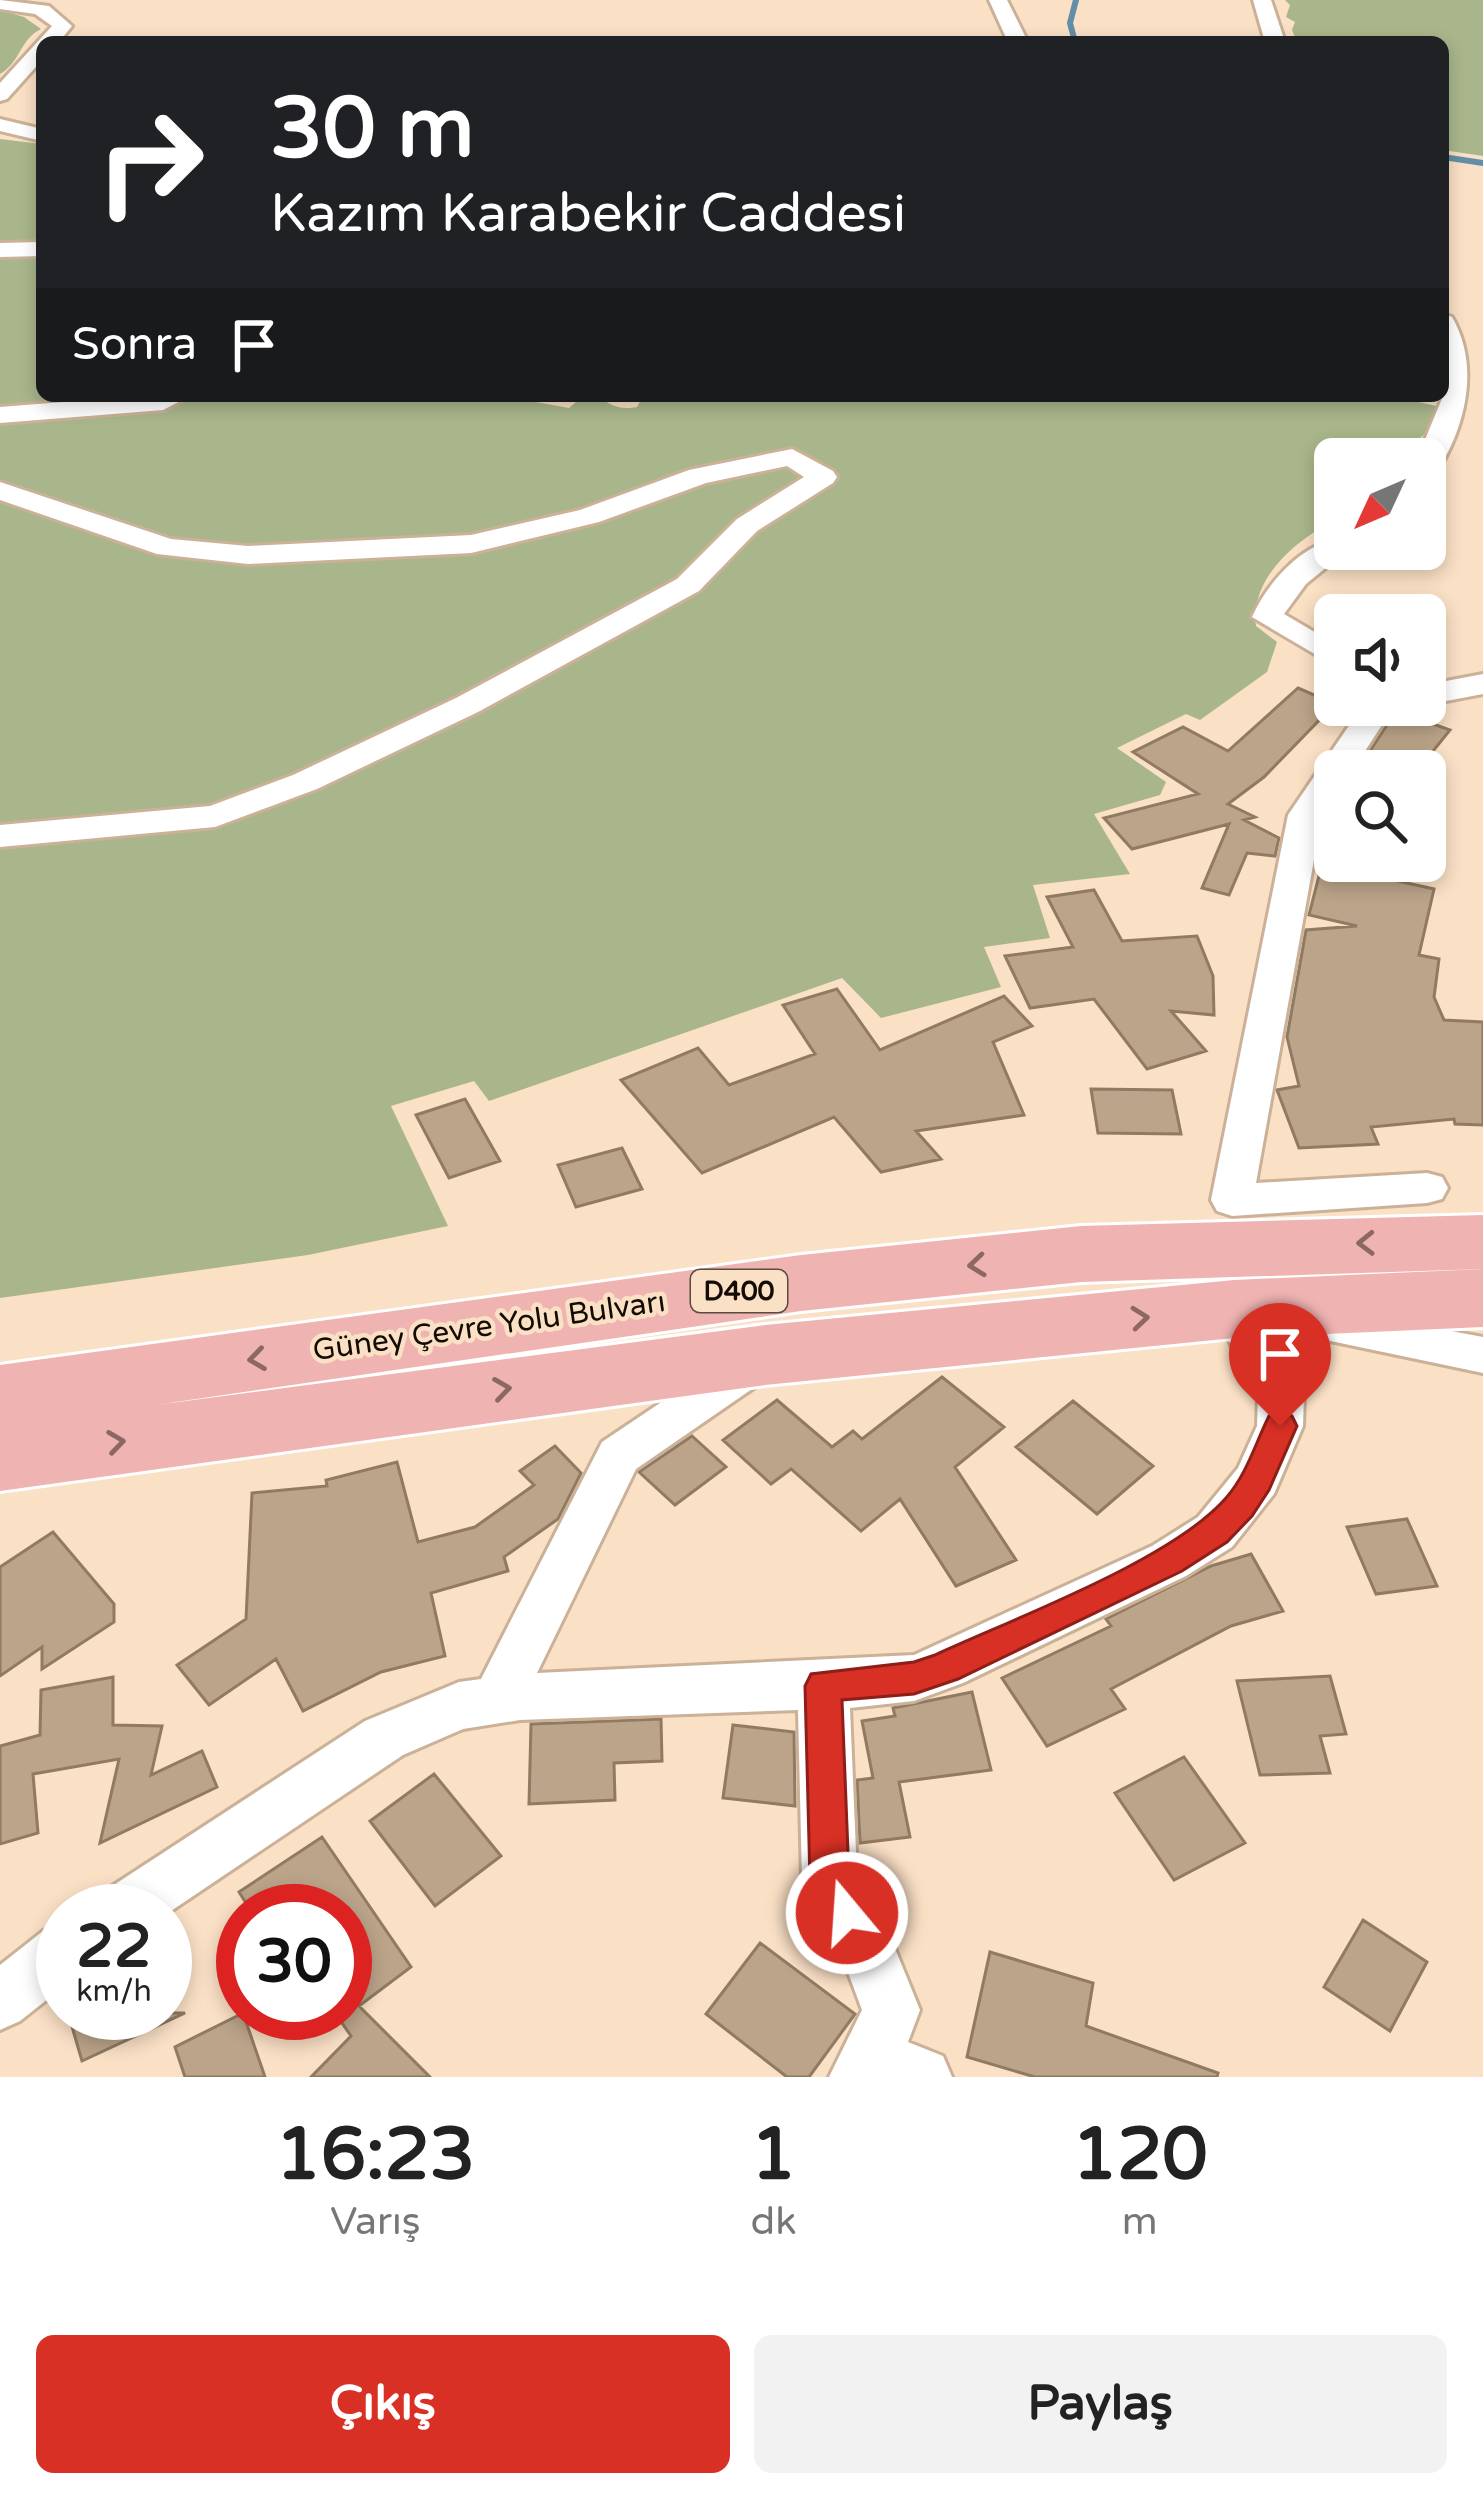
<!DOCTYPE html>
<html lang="tr">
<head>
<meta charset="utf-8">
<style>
  :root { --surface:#fff; --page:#f2f2f2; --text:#222; --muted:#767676; --accent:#d93025 }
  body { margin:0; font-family:"Varela Round",sans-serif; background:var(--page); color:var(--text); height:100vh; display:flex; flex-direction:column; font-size:45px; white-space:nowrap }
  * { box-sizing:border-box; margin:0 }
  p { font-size:39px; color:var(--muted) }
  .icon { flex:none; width:66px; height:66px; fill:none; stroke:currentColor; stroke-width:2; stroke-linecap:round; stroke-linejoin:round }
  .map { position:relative; height:2077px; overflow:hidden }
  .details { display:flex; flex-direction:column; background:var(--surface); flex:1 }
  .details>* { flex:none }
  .guide { position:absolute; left:36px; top:36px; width:1413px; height:366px; border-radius:18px; box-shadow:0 6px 18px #0003; background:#202124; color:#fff; overflow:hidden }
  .needle { width:78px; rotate:226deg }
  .controls { position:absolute; left:1314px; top:438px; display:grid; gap:24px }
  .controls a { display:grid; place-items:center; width:132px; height:132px; border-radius:18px; background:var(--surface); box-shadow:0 6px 18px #0003; font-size:60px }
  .speed { position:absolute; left:36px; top:1884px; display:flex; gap:24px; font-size:60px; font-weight:700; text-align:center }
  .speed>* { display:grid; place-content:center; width:156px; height:156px; border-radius:50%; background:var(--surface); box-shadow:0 6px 18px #0003; line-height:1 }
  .speed small { font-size:30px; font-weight:400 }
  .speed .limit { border:18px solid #d22; background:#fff; color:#111 }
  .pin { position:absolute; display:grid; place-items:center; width:102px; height:102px; color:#fff; margin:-123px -51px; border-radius:50% 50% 50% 0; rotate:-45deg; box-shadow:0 0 12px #0007 }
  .pin .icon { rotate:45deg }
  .me { position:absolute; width:132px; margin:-66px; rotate:342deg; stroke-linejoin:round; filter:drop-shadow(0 0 9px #0008) }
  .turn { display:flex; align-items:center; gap:42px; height:252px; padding:0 36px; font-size:54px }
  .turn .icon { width:156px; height:156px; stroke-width:2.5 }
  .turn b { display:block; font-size:84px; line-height:102px }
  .then { display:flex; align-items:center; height:114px; padding:0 36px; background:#0003; gap:24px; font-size:45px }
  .eta { display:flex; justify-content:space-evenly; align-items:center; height:204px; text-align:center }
  .eta b { font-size:72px; font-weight:700; line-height:84px }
  .action { display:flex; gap:24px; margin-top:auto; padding:24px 36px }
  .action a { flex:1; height:138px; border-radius:18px; background:var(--accent); color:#fff; font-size:48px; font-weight:700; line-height:138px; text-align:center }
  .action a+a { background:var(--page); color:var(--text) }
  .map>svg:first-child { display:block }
  .forest { fill:#a9b68b }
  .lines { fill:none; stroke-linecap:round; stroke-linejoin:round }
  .stream { stroke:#628fa7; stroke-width:6 }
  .building { fill:#bba489; stroke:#907a61; stroke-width:3 }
  .street-casing { stroke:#cab197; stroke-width:6 }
  .highway-casing { stroke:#fff; stroke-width:6 }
  .street { fill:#fff; fill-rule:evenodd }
  .highway { fill:#efb3b2; fill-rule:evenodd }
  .oneway { stroke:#8c6864 }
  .route { fill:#d93025; stroke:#8d1f18; stroke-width:3 }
  .labels { text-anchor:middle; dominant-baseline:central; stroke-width:9; stroke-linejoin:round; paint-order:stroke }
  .shield { fill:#fae0c5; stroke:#594c3e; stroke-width:3 }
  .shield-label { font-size:27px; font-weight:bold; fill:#140c04 }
  .street-label { font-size:30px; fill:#140c04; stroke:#fae0c5 }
</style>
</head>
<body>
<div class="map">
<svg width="1483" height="2077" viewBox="0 0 1483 2077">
  <rect width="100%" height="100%" fill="#fae0c5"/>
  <path class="forest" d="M1285,0H1483V156L1443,150V42H1297L1292,30L1295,22L1286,17L1290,5Z
    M0,10L24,17L41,29C19,40 21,62 0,74Z
    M0,139L42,144V396H503L569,408L577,401L598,396C612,406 619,410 637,407L643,396H1392L1441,407V419L1397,459H1335V521C1295,539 1249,581 1256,626L1277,642L1267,672L1200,720L1186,714L1117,748L1166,782L1160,795L1094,814L1130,874L1033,885L1050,938L984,947L1001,987L881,1018L842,978L489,1101L474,1081L391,1106L448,1226L308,1255L0,1298Z"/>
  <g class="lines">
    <path class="stream" d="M1075,42L1070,23L1076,0
      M1443,157L1483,163"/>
  </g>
  <path class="building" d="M1298,688L1335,704L1264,777L1228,804L1255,817L1244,820L1279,838L1275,856L1247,853L1229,895L1202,888L1229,824L1132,849L1104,818L1198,794L1133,752L1183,727L1228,751Z
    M1396,711L1450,730L1417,771L1359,768Z
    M1323,860L1334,865L1333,861H1382L1375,876L1434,889L1419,955L1439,959L1434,997L1444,1020L1483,1022V1125L1455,1124L1454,1119L1371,1127L1378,1144L1299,1148L1277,1090L1299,1086L1287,1037L1306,930L1357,926L1309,915Z
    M1094,890L1122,941L1197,936L1213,976L1214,1015L1171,1011L1206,1051L1147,1069L1094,999L1030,1008L1005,956L1073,947L1047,897Z
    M837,989L880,1050L1004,996L1032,1026L993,1042L1024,1115L916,1131L941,1159L881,1172L834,1117L702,1173L621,1080L698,1048L729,1085L815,1054L783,1005Z
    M1091,1089L1172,1090L1181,1134L1098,1133Z
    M465,1099L500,1161L449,1178L416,1115Z
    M622,1148L642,1189L576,1207L558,1165Z
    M942,1377L1004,1427L955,1467L1016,1560L956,1586L900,1499L861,1531L791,1469L771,1484L723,1440L777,1400L832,1447L853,1431L862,1439Z
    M1073,1401L1153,1466L1097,1514L1016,1447Z
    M692,1436L726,1467L675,1505L639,1472Z
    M555,1446L581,1473L558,1519L504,1557L508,1571L431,1593L445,1656L381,1672L303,1711L276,1659L209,1705L177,1665L246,1619L252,1493L327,1486L326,1480L397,1462L418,1542L475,1527L534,1485L520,1471Z
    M1407,1519L1437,1586L1376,1594L1347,1527Z
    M53,1532L114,1604V1622L42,1669V1647L0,1676V1567Z
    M1251,1554L1283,1611L1231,1626L1111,1689L1125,1709L1047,1746L1002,1678L1111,1626L1106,1619L1211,1566Z
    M1330,1676L1346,1734L1320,1736L1330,1773L1260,1775L1237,1681Z
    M113,1677V1725L162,1726L151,1775L202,1751L217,1787L100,1843L119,1759L33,1774L38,1833L0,1844V1746L40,1735L41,1690Z
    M972,1692L991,1770L899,1782L910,1837L860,1843L857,1780L873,1778L862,1721L895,1716L893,1708Z
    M661,1719L662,1761L614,1763L615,1800L529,1804L531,1724Z
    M733,1725L794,1732L795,1806L723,1798Z
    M1184,1757L1245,1843L1174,1880L1115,1793Z
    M434,1774L501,1856L435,1906L370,1821Z
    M322,1837L411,1967L359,2006L430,2077H311L351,2036L335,2013H345V1911H251L239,1892Z
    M1363,1920L1427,1962L1390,2031L1324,1987Z
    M760,1943L855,2014L809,2077H787L706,2014Z
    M990,1952L1093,1983L1086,2026L1218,2073L1217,2077H1035L967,2057Z
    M68,2013H185L82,2061Z
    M243,2013L265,2077H185L175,2047Z"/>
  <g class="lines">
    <defs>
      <path id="street" d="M0,0L49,6L72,26L59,42H42V60L7,99L0,101V83L52,26L35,14L0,9Z
        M989,0H1007L1028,42H1008Z
        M1253,0H1271L1285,42H1265Z
        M0,119L42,129V141L0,131Z
        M42,242V256L0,257V243Z
        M1443,314L1452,317C1481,367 1465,429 1435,475L1425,477V459H1417L1443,396Z
        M138,396H190L163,410L0,423V407Z
        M792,449L833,471L837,477L833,483L757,531L699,591L478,712L317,789L215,827L0,847V825L210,806L293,775L456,698L677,579L737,519L804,477L787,466L706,483L599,522L471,553L248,564L157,554L0,500V482L171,539L248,546L471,535L580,510L689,470Z
        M1335,539V549H1349L1306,584L1284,614L1335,644V666L1252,617C1267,584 1298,548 1335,539Z
        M1483,674V694L1425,705V685Z
        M1363,705H1395L1352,771H1335V796L1322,815L1256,1183L1427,1173L1442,1177L1448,1188L1442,1199L1427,1203L1232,1216L1217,1211L1211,1200L1288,815Z
        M1234,1292L1250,1297L1304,1394L1303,1426L1274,1494L1232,1547L1186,1576L963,1683L914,1701L850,1708L857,1876L885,1924L920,2010L908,2042L943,2056L952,2077H829L862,2010L843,1959L802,1881L798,1710L520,1720L463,1729L403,1755L165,1915V1911H95L103,1892L365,1721L459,1682L481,1679L602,1442L736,1352L752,1347L768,1352L775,1365L768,1378L636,1469L537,1673L914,1655L1152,1546L1198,1517L1238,1468L1257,1426L1258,1395L1212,1309L1218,1297Z
        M1318,1306L1483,1337V1373L1302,1335L1296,1323L1302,1311Z
        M63,1923V1987L20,2021L0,2030V1965L43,1931Z"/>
      <path id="highway" d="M1483,1215V1269L1081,1282L801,1311L155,1405L765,1325L1234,1280L1483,1269V1327L1234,1338L765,1385L0,1491V1365L801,1255L1081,1226Z"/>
    </defs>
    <use href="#street" class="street-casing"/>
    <use href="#highway" class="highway-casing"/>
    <use href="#street" class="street"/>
    <use href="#highway" class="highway"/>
  </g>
  <defs><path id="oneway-chevron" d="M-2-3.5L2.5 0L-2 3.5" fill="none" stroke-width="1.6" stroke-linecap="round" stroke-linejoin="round" transform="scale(3)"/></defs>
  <g class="oneway">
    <use href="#oneway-chevron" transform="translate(1366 1243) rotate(179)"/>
    <use href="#oneway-chevron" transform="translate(977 1265) rotate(174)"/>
    <use href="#oneway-chevron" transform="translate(1140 1318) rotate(-6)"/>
    <use href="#oneway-chevron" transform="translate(257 1359) rotate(172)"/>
    <use href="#oneway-chevron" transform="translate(502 1389) rotate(-8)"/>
    <use href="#oneway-chevron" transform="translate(116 1442) rotate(-8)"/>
  </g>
  <path class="route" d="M1280,1412L1292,1416L1297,1426L1269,1490L1252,1516L1227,1542L1182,1571L958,1679L914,1694L842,1700L849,1878L867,1913L861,1926L847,1932L833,1926L810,1881L805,1686L811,1674L914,1662L935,1655C1015,1618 1172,1560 1226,1498C1247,1474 1255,1444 1269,1416Z"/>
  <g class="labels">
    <rect class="shield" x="691" y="1270" width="96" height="42" rx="9"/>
    <g class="shield-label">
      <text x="739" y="1291">D400</text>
    </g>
    <g class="street-label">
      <text transform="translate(489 1326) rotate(-8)">Güney Çevre Yolu Bulvarı</text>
    </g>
  </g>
</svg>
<div class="controls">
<a><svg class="needle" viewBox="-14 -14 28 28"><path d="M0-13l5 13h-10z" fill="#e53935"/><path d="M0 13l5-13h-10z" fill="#767676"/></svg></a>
<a><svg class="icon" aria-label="sound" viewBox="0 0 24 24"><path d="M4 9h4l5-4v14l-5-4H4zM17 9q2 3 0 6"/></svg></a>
<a><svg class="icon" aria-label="search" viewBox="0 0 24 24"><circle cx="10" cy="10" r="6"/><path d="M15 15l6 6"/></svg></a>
</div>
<div class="speed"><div>22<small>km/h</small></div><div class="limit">30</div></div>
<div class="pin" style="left:1280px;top:1426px;background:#d93025"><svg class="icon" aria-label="arrive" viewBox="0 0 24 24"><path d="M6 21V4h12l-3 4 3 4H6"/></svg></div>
<svg class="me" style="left:847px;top:1913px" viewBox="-20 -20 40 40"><circle r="17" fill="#d93025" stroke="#fff" stroke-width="3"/><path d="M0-11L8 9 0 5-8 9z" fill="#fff"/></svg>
<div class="guide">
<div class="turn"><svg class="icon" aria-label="right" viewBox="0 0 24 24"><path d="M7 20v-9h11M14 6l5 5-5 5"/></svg><div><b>30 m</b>Kazım Karabekir Caddesi</div></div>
<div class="then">Sonra<svg class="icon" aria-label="arrive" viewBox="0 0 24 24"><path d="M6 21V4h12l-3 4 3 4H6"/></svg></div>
</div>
</div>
<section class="details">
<div class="eta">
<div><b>16:23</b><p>Varış</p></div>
<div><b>1</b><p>dk</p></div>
<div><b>120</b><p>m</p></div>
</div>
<div class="action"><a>Çıkış</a><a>Paylaş</a></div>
</section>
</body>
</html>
